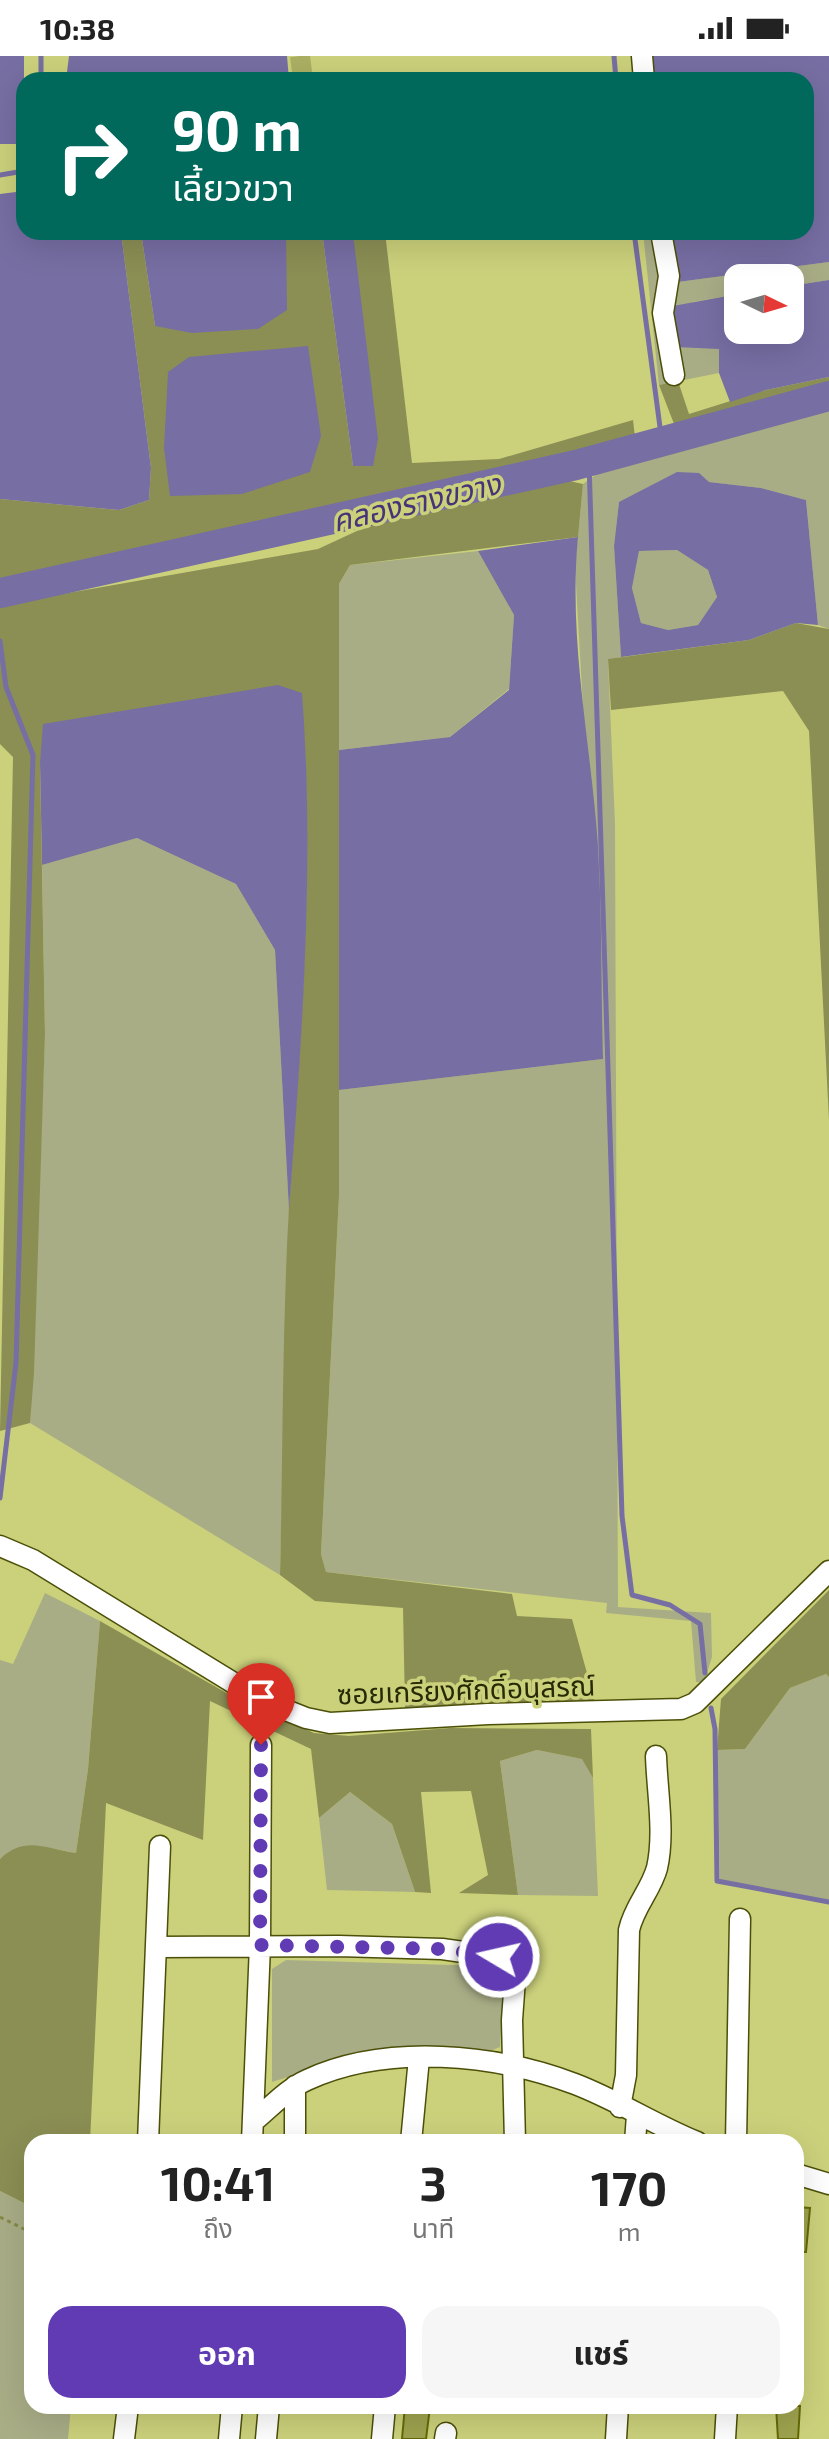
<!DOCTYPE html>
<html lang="th">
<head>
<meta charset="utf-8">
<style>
  :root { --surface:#fff; --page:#f6f6f6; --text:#222; --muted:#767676; --accent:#603bb4 }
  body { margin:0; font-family:"Exo 2","Noto Sans Thai",sans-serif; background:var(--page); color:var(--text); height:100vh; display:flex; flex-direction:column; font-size:30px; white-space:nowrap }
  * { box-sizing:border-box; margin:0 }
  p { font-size:26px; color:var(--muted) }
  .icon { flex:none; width:44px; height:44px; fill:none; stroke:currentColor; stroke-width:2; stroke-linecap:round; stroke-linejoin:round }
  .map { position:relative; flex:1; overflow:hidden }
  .side { position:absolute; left:24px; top:2078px; width:780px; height:280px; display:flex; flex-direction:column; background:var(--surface); border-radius:24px; box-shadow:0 8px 32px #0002 }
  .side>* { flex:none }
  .guide { position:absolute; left:16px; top:16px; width:798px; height:168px; border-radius:24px; box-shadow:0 8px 32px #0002; background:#00695c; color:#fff; overflow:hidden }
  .needle { width:52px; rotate:95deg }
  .controls { position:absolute; left:724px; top:208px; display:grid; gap:16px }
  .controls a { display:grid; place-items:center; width:80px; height:80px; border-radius:16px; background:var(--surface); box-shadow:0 8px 32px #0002; font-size:40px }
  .pin { position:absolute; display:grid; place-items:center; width:68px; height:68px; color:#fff; margin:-82px -34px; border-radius:50% 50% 50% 0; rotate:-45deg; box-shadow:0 0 8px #0007 }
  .pin .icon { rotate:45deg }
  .me { position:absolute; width:88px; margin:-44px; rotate:279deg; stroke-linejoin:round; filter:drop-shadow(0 0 6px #0008) }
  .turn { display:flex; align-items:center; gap:28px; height:168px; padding:0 24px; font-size:36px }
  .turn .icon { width:104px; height:104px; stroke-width:2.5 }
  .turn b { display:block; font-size:56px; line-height:68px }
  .eta { display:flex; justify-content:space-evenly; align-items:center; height:136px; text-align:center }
  .eta b { font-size:48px; font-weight:700; line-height:56px }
  .button { display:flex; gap:16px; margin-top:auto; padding:16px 24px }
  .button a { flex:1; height:92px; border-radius:24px; background:var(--accent); color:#fff; font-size:32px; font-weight:700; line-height:92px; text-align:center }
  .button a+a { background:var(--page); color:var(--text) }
  .status { display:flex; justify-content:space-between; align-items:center; height:56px; padding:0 40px; background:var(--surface); direction:ltr }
  .status svg { height:22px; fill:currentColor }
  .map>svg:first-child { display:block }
  .green { fill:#a9ad86 }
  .forest { fill:#8b8f54 }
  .water { fill:#776ea3; fill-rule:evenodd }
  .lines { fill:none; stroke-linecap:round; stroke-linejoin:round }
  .stream { stroke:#776ea3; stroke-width:5 }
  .river { stroke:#776ea3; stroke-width:30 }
  .building { fill:#9ea34f; stroke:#666906; stroke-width:2 }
  .minor-tunnel { stroke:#aab063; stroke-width:20; stroke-dasharray:20 10; stroke-linecap:butt }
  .minor-casing { stroke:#4c4f08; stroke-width:23 }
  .path { stroke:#858a48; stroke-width:3; stroke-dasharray:4 4; stroke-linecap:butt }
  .minor { stroke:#fff; stroke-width:20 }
  .route { stroke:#603bb4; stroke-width:14; stroke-dasharray:0 25.2 }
  .labels { text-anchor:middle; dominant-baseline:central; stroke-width:7; stroke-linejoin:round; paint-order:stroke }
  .street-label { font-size:28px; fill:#282a05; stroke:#cbd17b }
  .water-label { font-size:30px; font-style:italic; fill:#453478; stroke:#cbd17b }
</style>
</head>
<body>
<div class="status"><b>10:38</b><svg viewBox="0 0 49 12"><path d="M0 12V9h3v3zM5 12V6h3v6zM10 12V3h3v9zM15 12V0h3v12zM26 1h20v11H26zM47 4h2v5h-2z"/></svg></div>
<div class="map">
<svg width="829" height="2383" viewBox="0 0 829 2383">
  <rect width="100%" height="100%" fill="#cbd17b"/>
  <path class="green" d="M643,176H671L678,226L829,206V224L790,230V222H738V238L693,246L719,293V317L659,329Z
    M829,353V573L818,569L806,444L761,432L709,426L619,446L614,490L621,601L608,604L615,767L618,1551L711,1557L712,1601L704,1626H696L691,1565L606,1557L607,1547L326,1516L321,1498L339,1140V1034L603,1003L575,511L583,428L614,406Z
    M677,494L708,514L717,541L698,569L668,574L641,567L632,532L639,495Z
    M478,495L514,559L509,633L450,681L339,694V528L350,509Z
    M137,782L236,828L275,894L289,1154L280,1519L30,1367L45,979L42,809Z
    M45,1537L100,1565L88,1713L76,1797C47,1792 23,1782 0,1803V1604L13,1608Z
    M826,1618L829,1621V1844L720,1824L717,1694L745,1693L790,1632Z
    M537,1694L583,1703L593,1722L598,1840L518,1839L500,1705Z
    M350,1736L392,1768L415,1836L327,1834L319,1762Z
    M286,1904L485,1910L504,1920L500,1991L490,1995L422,1991L370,1995L272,2026V1913Z
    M0,2135L32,2151V2350H71L68,2383H0Z"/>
  <path class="forest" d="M121,176H141L155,270L286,254V176H322L353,410L352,176H385L412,407L499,403L633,364L635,381L542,408L414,430L0,527V443L119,454L149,444L151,412Z
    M829,321V332L688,374L676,373L659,329L678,325L689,358L766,334Z
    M560,423L583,428L578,481L350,509L339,528V1140L321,1498L326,1516L512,1538L517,1560L572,1563L595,1646L405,1652L403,1552L315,1545L280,1519C283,1396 282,1273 289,1150C301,980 315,808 301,637L40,707L45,979L34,1317L30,1367L0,1375L13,701L0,688V549L318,493L359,474L367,463Z
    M796,567L829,573V1064L809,675L783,635L611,654L608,603L749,584Z
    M829,1534V1621L826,1618L790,1632L745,1693L717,1694L721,1643Z
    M100,1565L230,1639L314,1677L349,1680L450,1672L591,1673L593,1722L582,1703L537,1694L500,1705L518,1839L459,1837L488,1819L471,1735L421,1736L431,1837L415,1836L392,1768L350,1736L319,1762L311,1693L210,1645L203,1784L106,1747L90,2086H32V2151L0,2135V1803C25,1779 46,1793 76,1797L88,1713Z"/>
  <path class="water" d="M0,0H24V88H0Z
    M69,0H287L289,24H66Z
    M649,0H829V206L678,226L671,176H806V24H652Z
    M24,135V176H121L151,412L149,444L119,454L0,443V138Z
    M141,176H286L287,254L258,273L192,277L155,270Z
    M322,176H352L354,186L378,383L373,410H353Z
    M829,224V321L766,334L730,346L719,317V293L675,291L673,250L738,238V274H790V230Z
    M308,290L321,380L310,416L242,438L170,440L164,392L168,316L189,301Z
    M677,416L699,417L709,426L761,432L806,444L818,569L796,567L749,584L621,601L614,490L619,446ZM677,494L708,514L717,541L698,569L668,574L641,567L632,532L639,495Z
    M578,481C568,584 591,688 598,790C602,861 601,932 603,1003L339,1034V694L450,681L509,634L514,559L478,495Z
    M278,629L302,637C315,809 302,982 289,1154L275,894L236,828L137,782L42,809L40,707L43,668Z"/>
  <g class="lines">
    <path class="stream" d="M41,0V24
      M614,0L616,24
      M0,119L24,115
      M634,176L662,386
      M589,406L622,1460L632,1539L670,1549L700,1568L705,1617
      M0,585L6,631L33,699L16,1307L0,1442
      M711,1652L715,1673L717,1825L829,1846"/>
    <path class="river" d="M0,537L576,409L829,340"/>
  </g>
  <path class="building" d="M796,2151L810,2152L806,2196H796Z
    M405,2350L430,2351L426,2383H402Z
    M776,2350H800L798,2383H778Z"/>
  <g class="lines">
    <path class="minor-tunnel" d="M300,0L303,24"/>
    <defs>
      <path id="minor" d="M642,0L644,24
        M661,176L669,220L663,257L674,319
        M0,1490L33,1504L263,1645L306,1662L330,1667L488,1658L681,1653L695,1647L829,1515
        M158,1891L339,1890L442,1893L499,1901L507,1907L515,1923L512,1964L515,2086
        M620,2051L626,2019L629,1874C634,1851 651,1834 657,1812C665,1777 657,1735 656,1700
        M254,2065C271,2051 287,2033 307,2024C387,1987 496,1998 575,2028C617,2044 655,2069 697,2086
        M148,2086L160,1790
        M252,2086L260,1889L261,1689
        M295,2086V2030
        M411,2086L419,2002
        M635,2086L637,2059
        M736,2086L740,1863
        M796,2118L829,2128
        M124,2383L128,2350
        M229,2383L232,2350
        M266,2383L269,2350
        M382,2383L385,2350
        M445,2383L446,2377
        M616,2383L618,2350
        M725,2383L727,2350"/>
    </defs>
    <use href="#minor" class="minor-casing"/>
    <path class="path" d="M0,2161L32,2177"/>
    <use href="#minor" class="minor"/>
  </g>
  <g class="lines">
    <path class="route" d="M261,1689L260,1889L442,1893L499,1901"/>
  </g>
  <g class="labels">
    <g class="street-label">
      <text transform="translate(466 1633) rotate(-2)">ซอยเกรียงศักดิ์อนุสรณ์</text>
    </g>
    <g class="water-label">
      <text transform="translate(416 445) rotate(-13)">คลองรางขวาง</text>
    </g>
  </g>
</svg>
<div class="controls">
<a><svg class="needle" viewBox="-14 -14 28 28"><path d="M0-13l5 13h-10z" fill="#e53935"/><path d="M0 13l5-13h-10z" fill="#767676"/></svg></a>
</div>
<div class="pin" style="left:261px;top:1689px;background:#d93025"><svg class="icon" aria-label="arrive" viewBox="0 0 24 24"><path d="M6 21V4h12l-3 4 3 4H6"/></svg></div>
<svg class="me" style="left:499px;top:1901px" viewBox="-20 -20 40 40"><circle r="17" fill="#603bb4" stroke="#fff" stroke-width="3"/><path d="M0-11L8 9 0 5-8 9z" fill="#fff"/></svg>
<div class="guide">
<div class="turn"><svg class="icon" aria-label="right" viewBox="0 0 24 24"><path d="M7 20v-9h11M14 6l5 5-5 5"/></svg><div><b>90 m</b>เลี้ยวขวา</div></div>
</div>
<section class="side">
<div class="eta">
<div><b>10:41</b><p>ถึง</p></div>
<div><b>3</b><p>นาที</p></div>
<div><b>170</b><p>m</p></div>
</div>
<div class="button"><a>ออก</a><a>แชร์</a></div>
</section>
</div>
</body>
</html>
